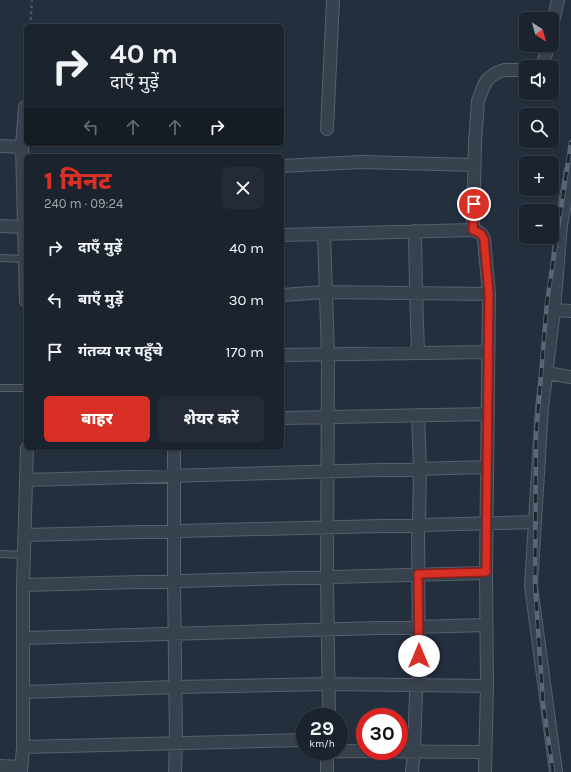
<!DOCTYPE html>
<html lang="hi">
<head>
<meta charset="utf-8">
<style>
  :root { --surface:#1b232e; --page:#242b36; --text:#f1f3f6; --muted:#a0a4aa; --line:#39404a; --accent:#d93025 }
  body { margin:0; font-family:Karla,"Noto Sans Devanagari",sans-serif; background:var(--page); color:var(--text); height:100vh; display:flex; flex-direction:column; font-size:15px; white-space:nowrap }
  * { box-sizing:border-box; margin:0 }
  p { font-size:13px; color:var(--muted) }
  .icon { flex:none; width:22px; height:22px; fill:none; stroke:currentColor; stroke-width:2; stroke-linecap:round; stroke-linejoin:round }
  .map { position:relative; flex:1; overflow:hidden }
  .side { position:absolute; left:24px; top:154px; width:260px; height:296px; display:flex; flex-direction:column; background:var(--surface); border-radius:6px; box-shadow:0 1px 3px #0004,0 0 0 1px var(--line) }
  .side>* { flex:none }
  .guide { position:absolute; left:24px; top:24px; width:260px; height:122px; border-radius:6px; box-shadow:0 1px 3px #0004,0 0 0 1px var(--line); background:#1b232e; color:var(--text); overflow:hidden }
  .needle { width:26px; rotate:143deg }
  .buttons { position:absolute; left:519px; top:12px; display:grid; gap:8px }
  .buttons a { display:grid; place-items:center; width:40px; height:40px; border-radius:6px; background:var(--surface); box-shadow:0 1px 3px #0004,0 0 0 1px var(--line); font-size:20px }
  .speed { position:absolute; left:296px; top:708px; display:flex; gap:8px; font-size:20px; font-weight:700; text-align:center }
  .speed>* { display:grid; place-content:center; width:52px; height:52px; border-radius:50%; background:var(--surface); box-shadow:0 1px 3px #0004,0 0 0 1px var(--line); line-height:1 }
  .speed small { font-size:10px; font-weight:400 }
  .speed .limit { border:6px solid #d22; background:#fff; color:#111 }
  .pin { position:absolute; display:grid; place-items:center; width:34px; height:34px; color:#fff; margin:-17px; border:2px solid #fff; border-radius:50%; box-shadow:0 1px 4px #0007 }
  .me { position:absolute; width:44px; margin:-22px; rotate:0deg; stroke-linejoin:round; filter:drop-shadow(0 0 3px #0008) }
  .turn { display:flex; align-items:center; gap:14px; height:84px; padding:0 20px; font-size:18px }
  .turn .icon { width:52px; height:52px; stroke-width:2.5 }
  .turn b { display:block; font-size:28px; line-height:34px }
  .lanes { display:flex; align-items:center; height:38px; padding:0 20px; background:#0003; justify-content:center; gap:20px; direction:ltr }
  .lanes .off { opacity:.35 }
  .round { display:grid; place-items:center; flex:none; width:42px; height:42px; border-radius:6px; background:var(--page) }
  .headline { display:flex; align-items:center; justify-content:space-between; height:68px; padding:0 20px }
  h1 { font-size:24px; font-weight:800; line-height:30px; color:var(--accent) }
  .cta { display:flex; gap:8px; margin-top:auto; padding:8px 20px }
  .cta a { flex:1; height:46px; border-radius:6px; background:var(--accent); color:#fff; font-size:16px; font-weight:800; line-height:46px; text-align:center }
  .cta a+a { background:var(--page); color:var(--text) }
  ul { padding:0; list-style:none }
  li { display:flex; align-items:center; gap:12px; height:52px; padding:0 20px }
  li div { flex:1 }
  li b { display:block; font-size:15px }
  li em { font-style:normal }
  .map>svg:first-child { display:block }
  .lines { fill:none; stroke-linecap:round; stroke-linejoin:round }
  .lane-casing { stroke:#565f6c; stroke-width:8 }
  .street-casing { stroke:#565f6c; stroke-width:14 }
  .path { stroke:#44595c; stroke-width:2.5; stroke-dasharray:3 3; stroke-linecap:butt }
  .lane { stroke:#38414e; stroke-width:6 }
  .street { stroke:#38414e; stroke-width:12 }
  .rail-casing { stroke:#5a6575; stroke-width:4.5 }
  .rail { stroke:#1d2633; stroke-width:3; stroke-dasharray:9; stroke-linecap:butt }
  .route-casing { stroke:#8d1f18; stroke-width:10 }
  .route { stroke:#d93025; stroke-width:7 }
</style>
</head>
<body>
<div class="map">
<svg width="571" height="772" viewBox="0 0 571 772">
  <rect width="100%" height="100%" fill="#242f3e"/>
  <g class="lines">
    <defs>
      <path id="lane" d="M0,258L25,259
        M0,388H26
        M0,554L24,555"/>
      <path id="street" d="M552,26L558,0
        M538,67C546,61 546,54 548,45
        M25,107L22,147L26,301
        M327,129L333,0
        M0,146L22,147
        M282,166L361,162L475,165
        M0,226L24,227
        M473,230L475,142L478,101L484,85L488,79L496,73L504,70H526
        M415,231L416,293L418,353
        M324,234L328,354L327,577L329,717
        M282,235L473,230C479,232 482,233 484,239L489,294L486,573L487,686L485,772
        M282,295L325,292L489,294
        M554,310L571,311
        M282,355L488,352
        M547,373L571,377
        M282,418L488,414
        M174,448V581L176,743L175,772
        M26,480L487,467
        M25,535L535,522
        M23,585L486,573
        M24,638L486,625
        M24,692L176,687L329,684L487,686
        M23,747L305,740
        M327,751L485,752
        M0,766L21,767
        M21,772L23,747V585L27,448
        M327,772V751
        M412,772L414,751L416,692L419,685L418,526L419,525L420,469L418,415
        M556,772L531,586L542,408L554,310L561,225L571,170"/>
    </defs>
    <use href="#lane" class="lane-casing"/>
    <use href="#street" class="street-casing"/>
    <path class="path" d="M30,26L32,0
      M25,96L26,86"/>
    <use href="#lane" class="lane"/>
    <use href="#street" class="street"/>
    <defs>
      <path id="rail" d="M553,772L543,703L535,583L536,436L547,302L571,142"/>
    </defs>
    <use href="#rail" class="rail-casing"/>
    <use href="#rail" class="rail"/>
  </g>
  <g class="lines">
    <defs>
      <path id="route" d="M419,656L418,574L486,572L489,294L484,239L481,234L473,230L474,204"/>
    </defs>
    <use href="#route" class="route-casing"/>
    <use href="#route" class="route"/>
  </g>
</svg>
<div class="buttons">
<a><svg class="needle" viewBox="-14 -14 28 28"><path d="M0-13l5 13h-10z" fill="#e53935"/><path d="M0 13l5-13h-10z" fill="#a0a4aa"/></svg></a>
<a><svg class="icon" aria-label="sound" viewBox="0 0 24 24"><path d="M4 9h4l5-4v14l-5-4H4zM17 9q2 3 0 6"/></svg></a>
<a><svg class="icon" aria-label="search" viewBox="0 0 24 24"><circle cx="10" cy="10" r="6"/><path d="M15 15l6 6"/></svg></a>
<a>+</a>
<a>−</a>
</div>
<div class="speed"><div>29<small>km/h</small></div><div class="limit">30</div></div>
<div class="pin" style="left:474px;top:204px;background:#d93025"><svg class="icon" aria-label="arrive" viewBox="0 0 24 24"><path d="M6 21V4h12l-3 4 3 4H6"/></svg></div>
<svg class="me" style="left:419px;top:656px" viewBox="-20 -20 40 40"><circle r="19" fill="#fff"/><path d="M0-13L10 11 0 6-10 11z" fill="#d93025"/></svg>
<div class="guide">
<div class="turn"><svg class="icon" aria-label="right" viewBox="0 0 24 24"><path d="M7 20v-9h11M14 6l5 5-5 5"/></svg><div><b>40 m</b>दाएँ मुड़ें</div></div>
<div class="lanes"><svg class="icon off" aria-label="left" viewBox="0 0 24 24"><path d="M17 20v-9H6M10 6l-5 5 5 5"/></svg><svg class="icon off" aria-label="ahead" viewBox="0 0 24 24"><path d="M12 20V5M6 11l6-6 6 6"/></svg><svg class="icon off" aria-label="ahead" viewBox="0 0 24 24"><path d="M12 20V5M6 11l6-6 6 6"/></svg><svg class="icon" aria-label="right" viewBox="0 0 24 24"><path d="M7 20v-9h11M14 6l5 5-5 5"/></svg></div>
</div>
<section class="side">
<div class="headline"><div><h1>1 मिनट</h1><p>240 m · 09:24</p></div><a class="round"><svg class="icon" aria-label="close" viewBox="0 0 24 24"><path d="M6 6l12 12M18 6L6 18"/></svg></a></div>
<ul>
<li><svg class="icon" aria-label="right" viewBox="0 0 24 24"><path d="M7 20v-9h11M14 6l5 5-5 5"/></svg><div><b>दाएँ मुड़ें</b></div><em>40 m</em></li>
<li><svg class="icon" aria-label="left" viewBox="0 0 24 24"><path d="M17 20v-9H6M10 6l-5 5 5 5"/></svg><div><b>बाएँ मुड़ें</b></div><em>30 m</em></li>
<li><svg class="icon" aria-label="arrive" viewBox="0 0 24 24"><path d="M6 21V4h12l-3 4 3 4H6"/></svg><div><b>गंतव्य पर पहुँचे</b></div><em>170 m</em></li>
</ul>
<div class="cta"><a>बाहर</a><a>शेयर करें</a></div>
</section>
</div>
</body>
</html>
